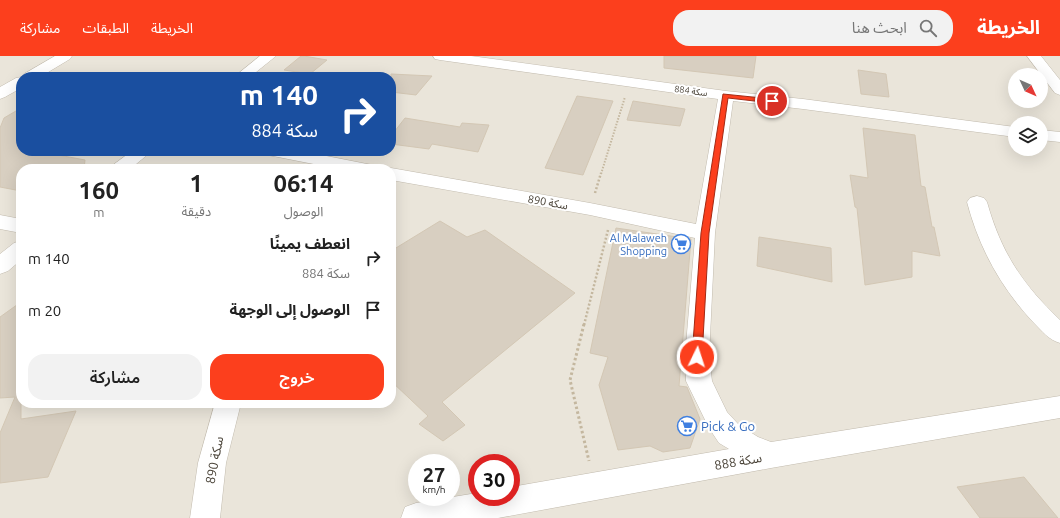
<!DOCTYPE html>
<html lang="ar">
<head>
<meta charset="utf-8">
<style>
  :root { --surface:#fff; --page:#f2f2f2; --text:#222; --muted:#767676; --accent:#fc3f1d }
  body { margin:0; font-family:Ubuntu,"Noto Sans Arabic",sans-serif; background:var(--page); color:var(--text); direction:rtl; height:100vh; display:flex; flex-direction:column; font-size:15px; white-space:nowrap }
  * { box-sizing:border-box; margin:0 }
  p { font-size:13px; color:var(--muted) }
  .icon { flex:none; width:22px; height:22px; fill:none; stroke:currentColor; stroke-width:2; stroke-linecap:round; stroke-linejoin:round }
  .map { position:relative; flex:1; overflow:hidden; direction:ltr }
  .details { position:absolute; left:16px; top:108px; width:380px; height:244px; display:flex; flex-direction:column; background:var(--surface); border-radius:16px; box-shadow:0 4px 16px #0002; direction:rtl }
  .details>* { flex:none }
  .hud { position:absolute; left:16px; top:16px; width:380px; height:84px; border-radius:16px; box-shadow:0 4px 16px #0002; direction:rtl; background:#1a4fa0; color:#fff; overflow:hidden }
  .needle { width:26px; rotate:134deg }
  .controls { position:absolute; left:1008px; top:12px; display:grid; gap:8px }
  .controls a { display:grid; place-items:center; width:40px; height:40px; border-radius:50%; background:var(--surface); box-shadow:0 4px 16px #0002; font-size:20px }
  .speed { position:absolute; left:408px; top:398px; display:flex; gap:8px; font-size:20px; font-weight:700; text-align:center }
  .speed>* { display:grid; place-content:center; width:52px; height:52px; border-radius:50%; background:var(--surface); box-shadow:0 4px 16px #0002; line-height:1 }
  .speed small { font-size:10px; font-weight:400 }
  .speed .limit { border:6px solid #d22; background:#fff; color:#111 }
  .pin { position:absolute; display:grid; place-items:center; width:34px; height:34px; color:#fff; margin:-17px; border:2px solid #fff; border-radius:50%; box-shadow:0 1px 4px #0007 }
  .me { position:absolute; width:44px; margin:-22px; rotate:4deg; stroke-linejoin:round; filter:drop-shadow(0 0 3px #0008) }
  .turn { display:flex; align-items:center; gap:14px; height:84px; padding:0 12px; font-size:18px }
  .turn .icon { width:52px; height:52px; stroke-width:2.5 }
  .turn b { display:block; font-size:28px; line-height:34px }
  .eta { display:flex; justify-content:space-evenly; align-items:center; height:68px; text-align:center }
  .eta b { font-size:24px; font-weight:600; line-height:28px }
  .primary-button { display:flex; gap:8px; margin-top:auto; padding:8px 12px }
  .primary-button a { flex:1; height:46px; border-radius:16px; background:var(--accent); color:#fff; font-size:16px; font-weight:600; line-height:46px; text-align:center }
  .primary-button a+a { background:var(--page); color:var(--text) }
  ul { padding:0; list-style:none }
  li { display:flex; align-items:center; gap:12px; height:52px; padding:0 12px }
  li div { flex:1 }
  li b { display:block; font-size:15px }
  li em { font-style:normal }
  header { display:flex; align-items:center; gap:24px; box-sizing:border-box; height:56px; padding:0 20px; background:var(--accent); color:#fff }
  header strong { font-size:19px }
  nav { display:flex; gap:22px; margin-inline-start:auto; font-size:14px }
  .search { width:280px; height:36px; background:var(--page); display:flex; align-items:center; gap:10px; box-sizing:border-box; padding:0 14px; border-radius:16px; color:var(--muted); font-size:15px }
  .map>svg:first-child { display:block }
  .residential { fill:#eae5da; fill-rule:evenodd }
  .building { fill:#d8cfc1; stroke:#d3c7b4 }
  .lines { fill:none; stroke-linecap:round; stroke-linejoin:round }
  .minor-casing { stroke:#c2bbae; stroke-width:1 }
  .path-far2 { stroke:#c4b79f; stroke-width:2; stroke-dasharray:1.5 1.5; stroke-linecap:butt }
  .path-far1 { stroke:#c4b79f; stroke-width:2.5; stroke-dasharray:2 2; stroke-linecap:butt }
  .path { stroke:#c4b79f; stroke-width:3; stroke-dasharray:2.5 2.5; stroke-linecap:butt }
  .minor { fill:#fff; fill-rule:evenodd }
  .route { fill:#fc3f1d; stroke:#a42913 }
  .labels { text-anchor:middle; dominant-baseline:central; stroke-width:4; stroke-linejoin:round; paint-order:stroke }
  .far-street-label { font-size:9px; fill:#4b4439; stroke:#fff }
  .street-label { font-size:11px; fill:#4b4439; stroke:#fff }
  .shop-label { font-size:11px; fill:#366cbe; stroke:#fff; text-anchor:end }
  .near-shop-label { font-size:13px; fill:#366cbe; stroke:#fff; text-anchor:start }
  .near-street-label { font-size:13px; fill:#4b4439; stroke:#fff }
</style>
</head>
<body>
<header>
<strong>الخريطة</strong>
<div class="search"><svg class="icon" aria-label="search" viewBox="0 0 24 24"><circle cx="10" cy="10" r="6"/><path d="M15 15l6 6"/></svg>ابحث هنا</div>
<nav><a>الخريطة</a><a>الطبقات</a><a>مشاركة</a></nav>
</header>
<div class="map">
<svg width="1060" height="462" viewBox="0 0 1060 462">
  <rect width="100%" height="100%" fill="#f6f3ec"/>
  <path class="residential" d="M0,0H1060V462H0ZM1015,19H1041V45H1015ZM21,21H391V95H21ZM1015,67H1041V93H1015ZM21,113H391V347H21ZM417,407H451V441H417ZM477,407H511V441H477Z"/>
  <path class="building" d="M301,0H304L327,4L310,18L284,14Z
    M664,0H756L753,22L664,12Z
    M858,14L886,18L889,41L861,38Z
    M391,18L432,20L416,39L391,36Z
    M577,40L613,45L583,119L545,112Z
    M633,45L685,53L680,70L627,64Z
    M21,52V95H37L85,104L84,113H21V135L0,131V72L4,62Z
    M405,62L460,71L462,67L489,69L478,96L432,88L429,93L391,88V80Z
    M863,72L915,79L921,130L925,131L932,171H934L940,200L912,195V221L865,229L857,152L855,151L850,119L868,122Z
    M440,165L467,181L485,174L575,237L442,346L465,369L443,385L419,368L428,360L391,325V195Z
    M616,172L691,183L679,330L687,331L700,363L690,392L663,396L650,390L618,394L599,329L608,301L590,297Z
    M759,181L831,192L832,226L757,210Z
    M21,246V363L76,355L48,421L0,427V377L15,341L0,342V261Z
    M1024,421L1058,462H980L957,431Z"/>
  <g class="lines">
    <defs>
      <path id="minor" d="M55,0H72L70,3L40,21H21V32L5,41L0,43V31L16,22L22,21L24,18Z
        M260,0H276L250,21H234Z
        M433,0H471L726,35L803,43L1015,71V81L803,53L733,45L715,177L709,301L712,325L727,356L739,369L758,381L771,386L1060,340V362L771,412L498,462H401L405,451L416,447L477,437V441H511V431L729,393L719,387L709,372L686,325L685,301L695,182L590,159L391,124V113H389L391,112L590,147L696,168L718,43L440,4L435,3Z
        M1027,0H1041L1060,24V39L1055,37Z
        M1041,74L1060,76V86L1041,84Z
        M132,95H152L130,113H110L113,109Z
        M264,95H301L367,108L373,109L376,113H339L273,100L267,99Z
        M977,140L984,142L987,146C1001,196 1022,228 1060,264V287C1049,284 1042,275 1034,267C1001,232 979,192 967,146L970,142Z
        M0,159L21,163V177L0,173Z
        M21,185V204L8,215L0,218V198L14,187Z
        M215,347H241L226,407L220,462H190L198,407Z"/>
    </defs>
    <use href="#minor" class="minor-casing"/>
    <path class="path-far2" d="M601,118L625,41"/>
    <path class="path-far1" d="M595,137L601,117
      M584,269L608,174"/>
    <path class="path" d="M584,268L570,324L589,405"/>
    <use href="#minor" class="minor"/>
  </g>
  <path class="route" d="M723,38L772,43L775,45L772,47L728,42L709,177L702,301L700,304L697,305L693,304L692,301L701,177Z"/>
  <defs>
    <symbol id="supermarket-ring" viewBox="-11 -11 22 22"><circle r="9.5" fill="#fff" stroke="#3f7fe0" stroke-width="1.5"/><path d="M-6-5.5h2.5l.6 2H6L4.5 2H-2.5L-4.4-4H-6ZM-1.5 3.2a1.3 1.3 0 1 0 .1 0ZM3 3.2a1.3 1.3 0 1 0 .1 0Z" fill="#3f7fe0"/></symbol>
  </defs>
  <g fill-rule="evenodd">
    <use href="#supermarket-ring" x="670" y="177" width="22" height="22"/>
    <use href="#supermarket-ring" x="676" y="359" width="22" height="22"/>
  </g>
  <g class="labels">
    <g class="far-street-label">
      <text transform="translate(691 35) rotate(8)">سكة 884</text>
    </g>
    <g class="street-label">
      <text transform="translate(548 146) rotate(10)">سكة 890</text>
    </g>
    <g class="shop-label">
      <text x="667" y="182">Al Malaweh<tspan x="667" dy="13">Shopping</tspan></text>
    </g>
    <g class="near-shop-label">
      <text x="701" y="370">Pick &amp; Go</text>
    </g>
    <g class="near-street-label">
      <text transform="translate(214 404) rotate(-79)">سكة 890</text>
      <text transform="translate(738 405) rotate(-10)">سكة 888</text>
    </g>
  </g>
</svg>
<div class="controls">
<a><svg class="needle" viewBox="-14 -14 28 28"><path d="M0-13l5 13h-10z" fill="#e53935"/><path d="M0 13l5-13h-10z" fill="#767676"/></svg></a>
<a><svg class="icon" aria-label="layers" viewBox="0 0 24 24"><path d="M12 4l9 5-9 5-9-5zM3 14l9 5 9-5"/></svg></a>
</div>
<div class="speed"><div>27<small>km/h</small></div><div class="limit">30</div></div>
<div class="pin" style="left:772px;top:45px;background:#d93025"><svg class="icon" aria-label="arrive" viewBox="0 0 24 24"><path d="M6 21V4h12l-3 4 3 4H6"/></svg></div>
<svg class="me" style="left:697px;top:301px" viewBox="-20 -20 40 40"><circle r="17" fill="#fc3f1d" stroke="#fff" stroke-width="3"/><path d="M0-11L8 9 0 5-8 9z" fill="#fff"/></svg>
<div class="hud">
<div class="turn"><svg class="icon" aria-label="right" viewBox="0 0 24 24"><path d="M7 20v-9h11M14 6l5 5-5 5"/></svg><div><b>140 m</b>سكة 884</div></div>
</div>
<section class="details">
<div class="eta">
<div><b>06:14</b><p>الوصول</p></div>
<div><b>1</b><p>دقيقة</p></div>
<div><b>160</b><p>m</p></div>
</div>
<ul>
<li><svg class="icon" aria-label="right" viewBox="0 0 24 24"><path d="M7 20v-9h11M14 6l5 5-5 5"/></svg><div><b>انعطف يمينًا</b><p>سكة 884</p></div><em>140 m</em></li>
<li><svg class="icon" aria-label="arrive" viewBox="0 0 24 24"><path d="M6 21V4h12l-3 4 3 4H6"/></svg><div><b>الوصول إلى الوجهة</b></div><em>20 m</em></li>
</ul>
<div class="primary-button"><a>خروج</a><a>مشاركة</a></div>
</section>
</div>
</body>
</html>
